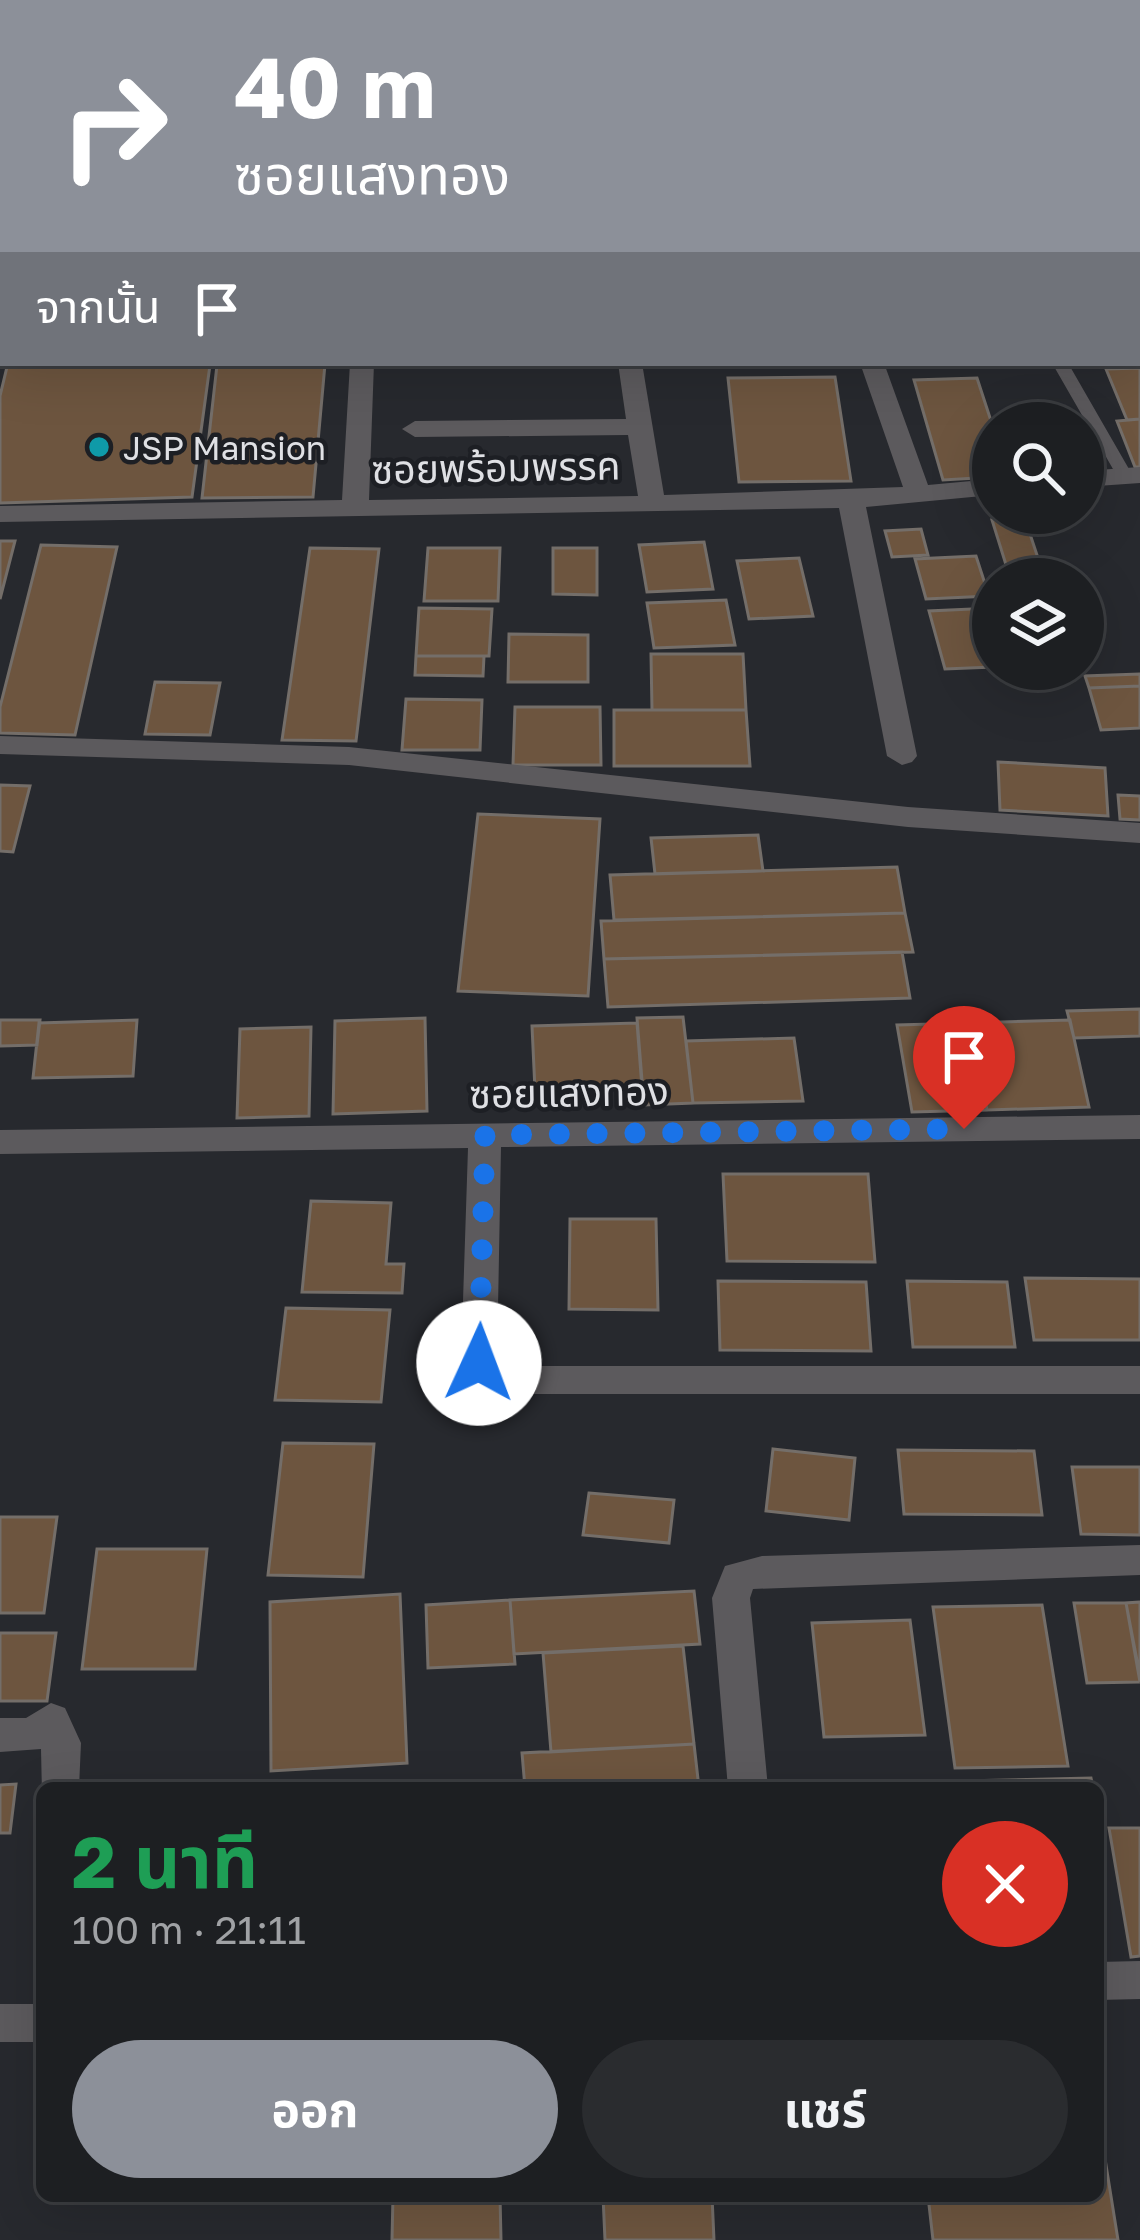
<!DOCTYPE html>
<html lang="th">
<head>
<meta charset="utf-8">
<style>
  :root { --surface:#1d1f22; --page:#2a2c2f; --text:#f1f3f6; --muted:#a0a2a5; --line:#3b3d40; --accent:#8c9099 }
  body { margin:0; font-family:"Golos Text","Noto Sans Thai",sans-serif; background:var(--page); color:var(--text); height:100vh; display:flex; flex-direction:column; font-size:45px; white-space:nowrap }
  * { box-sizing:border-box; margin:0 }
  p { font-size:39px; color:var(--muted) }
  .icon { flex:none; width:66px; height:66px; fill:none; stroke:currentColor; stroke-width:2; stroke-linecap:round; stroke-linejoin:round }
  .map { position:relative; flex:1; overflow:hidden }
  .side { position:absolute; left:36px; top:1782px; width:1068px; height:420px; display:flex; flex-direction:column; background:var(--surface); border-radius:18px; box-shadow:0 12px 48px #0002,0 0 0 3px var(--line) }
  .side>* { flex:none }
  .guide { position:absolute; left:0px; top:0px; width:1140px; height:366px; box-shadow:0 12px 48px #0002,0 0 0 3px var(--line); background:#8c9099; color:#fff; overflow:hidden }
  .buttons { position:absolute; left:972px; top:402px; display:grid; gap:24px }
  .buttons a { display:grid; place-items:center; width:132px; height:132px; border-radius:50%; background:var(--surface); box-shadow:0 12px 48px #0002,0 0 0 3px var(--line); font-size:60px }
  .pin { position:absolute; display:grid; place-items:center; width:102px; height:102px; color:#fff; margin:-123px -51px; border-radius:50% 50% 50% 0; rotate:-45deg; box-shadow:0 0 12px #0007 }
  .pin .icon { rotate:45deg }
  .me { position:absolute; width:132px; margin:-66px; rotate:2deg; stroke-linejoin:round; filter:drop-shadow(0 0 9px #0008) }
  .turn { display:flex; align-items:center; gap:42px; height:252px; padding:0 36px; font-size:54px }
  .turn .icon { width:156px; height:156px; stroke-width:2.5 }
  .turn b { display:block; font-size:84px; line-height:102px }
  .then { display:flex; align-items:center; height:114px; padding:0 36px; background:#0003; gap:24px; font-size:45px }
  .round { display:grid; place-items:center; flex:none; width:126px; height:126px; border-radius:63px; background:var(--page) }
  .overview { display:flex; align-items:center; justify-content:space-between; height:204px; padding:0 36px }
  h1 { font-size:72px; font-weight:700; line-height:90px; color:#1e9e55 }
  .cta { display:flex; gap:24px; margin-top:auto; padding:24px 36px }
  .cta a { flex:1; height:138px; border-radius:72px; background:var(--accent); color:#fff; font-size:48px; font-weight:700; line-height:138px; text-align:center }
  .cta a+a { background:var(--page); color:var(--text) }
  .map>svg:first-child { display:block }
  .building { fill:#6d553f; stroke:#746e69; stroke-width:3 }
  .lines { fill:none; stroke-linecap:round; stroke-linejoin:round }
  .service { fill:#5c5a5d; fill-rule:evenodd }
  .minor { fill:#5c5a5d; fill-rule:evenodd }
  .route { stroke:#1a73e8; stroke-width:21; stroke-dasharray:0 37.8 }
  .culture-dot { fill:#0f9aa8; stroke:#1d1f24; stroke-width:4.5 }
  .labels { text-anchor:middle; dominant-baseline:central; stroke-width:9; stroke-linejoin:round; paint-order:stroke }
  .far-poi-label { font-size:33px; fill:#dfe0e4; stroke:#1d1f24; text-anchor:start }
  .street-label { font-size:39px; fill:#dfe0e4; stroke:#1d1f24 }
</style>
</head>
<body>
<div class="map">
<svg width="1140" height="2240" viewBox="0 0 1140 2240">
  <rect width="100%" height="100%" fill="#27292e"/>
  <path class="building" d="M325,364L313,497L202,498L217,365Z
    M210,365L192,497L0,503V396L7,367Z
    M1140,368V419L1127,420L1106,369Z
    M835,377L851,481L739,482L728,378Z
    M977,378L993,427V477L943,480L914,380Z
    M1140,419V467H1135L1117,421Z
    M1025,519L1041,567L1007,568L992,520Z
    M921,529L928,555L892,557L885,531Z
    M0,541H15L0,599Z
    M704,542L713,589L647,592L639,545Z
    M41,545L117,547L75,735L0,733V707Z
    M310,548L379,549L356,741L282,740Z
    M428,548H500L498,601H424Z
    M553,548H597V595L553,594Z
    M976,556L989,596L926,599L915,559Z
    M799,558L813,616L749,619L737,561Z
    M726,600L735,645L654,648L647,603Z
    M419,608L492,609L489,656H416Z
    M993,608V667L945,669L929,611Z
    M509,634L588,635V682H508Z
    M651,654H743L746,710H652Z
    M416,656H484L483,676L415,675Z
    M1140,674V686L1089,688L1085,676Z
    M155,682L220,683L210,735L145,734Z
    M1140,686V728L1101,730L1089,688Z
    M406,699L482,700L480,750H402Z
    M515,707H600L601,765H513Z
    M614,710H746L750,766H614Z
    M998,762L1105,768L1108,816L1000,810Z
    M0,785L30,786L13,852L0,851Z
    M1118,795L1140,796V820L1120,819Z
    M478,814L600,819L588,996L458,991Z
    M758,835L763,871L655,874L651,838Z
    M897,867L905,913L614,920L610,875Z
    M905,913L913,952L604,959L601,921Z
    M902,952L910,998L608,1007L604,959Z
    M1140,1009V1036L1074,1038L1067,1011Z
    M683,1017L693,1103L644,1105L637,1018Z
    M425,1018L427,1111L333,1114L335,1021Z
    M0,1020H40L37,1045L0,1046Z
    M137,1020L133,1076L33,1078L39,1023Z
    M1070,1020L1089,1107L987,1110L970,1023Z
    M637,1023L642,1088L535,1090L532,1026Z
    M970,1023L987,1110L912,1112L897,1025Z
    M311,1027L309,1116L237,1118L240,1029Z
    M794,1038L803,1101L693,1103L686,1041Z
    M723,1174H868L875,1262L727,1261Z
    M311,1201L391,1203L386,1264H404L402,1293L302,1292Z
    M570,1219H656L658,1310L569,1309Z
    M1025,1278L1140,1279V1340H1034Z
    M718,1281L866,1282L871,1351L720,1350Z
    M907,1281L1007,1282L1015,1347H913Z
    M286,1308L390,1310L381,1402L275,1400Z
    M283,1443L374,1444L363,1577L268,1575Z
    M773,1449L855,1458L849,1520L766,1511Z
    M898,1450L1034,1451L1042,1515L904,1514Z
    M1072,1467H1140V1535L1081,1534Z
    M589,1493L674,1500L669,1543L583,1535Z
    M0,1517H57L44,1613H0Z
    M97,1549H207L195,1669H82Z
    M694,1591L700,1644L514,1654L510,1600Z
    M400,1594L407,1763L271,1771L270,1602Z
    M510,1600L515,1664L428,1668L426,1605Z
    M1140,1602V1676L1126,1603Z
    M1074,1603H1126L1140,1682L1087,1683Z
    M1042,1605L1068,1766L955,1768L933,1607Z
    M910,1620L925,1735L824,1737L812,1623Z
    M0,1633H56L47,1701H0Z
    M683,1646L694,1744L551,1752L543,1653Z
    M694,1744L699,1788H525L522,1753Z
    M1091,1778L1093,1788H964L963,1781Z
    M939,1782L940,1788H827V1784Z
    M16,1784L10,1833H0V1785Z
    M1109,1828H1140V1956L1131,1957Z
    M1098,2115L1118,2240H933L928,2196H1098Z
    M393,2196H500L501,2240H392Z
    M603,2196H712L714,2240H605Z"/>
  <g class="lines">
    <path class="service" d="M1137,288H1140V298H1137Z
      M1052,363H1068L1133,476L1131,480H1119L1117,476Z"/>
    <path class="minor" d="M12,0H156L10,3Z
      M792,0H814L816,3H794Z
      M1137,78H1140V92H1137Z
      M3,117V133L0,132Z
      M0,351L3,363H12L0,365Z
      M350,363H374L369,500L638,496L628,435L415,437L402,429L415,421L626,419L618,363H642L664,495L903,487L860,363H884L928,485L993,479V495L866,507L917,756L912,762L902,765L887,756L839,508L0,522V506L342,500Z
      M1140,467V483L1083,487V471Z
      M0,736L349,747L908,807L1140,823V843L908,827L349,765L0,754Z
      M1140,1115V1139L501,1147L497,1362L502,1366H1140V1394H502L471,1386L461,1362L468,1148L0,1154V1130Z
      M1140,1545V1575L753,1589L750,1598L768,1788H728L712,1598L725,1566L762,1556Z
      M51,1703L65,1708L81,1743L79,1788H42V1794L41,1749L0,1752V1718H26Z
      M1140,1961V1999L1098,2000V1962Z
      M0,2004H42V2042H0Z"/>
  </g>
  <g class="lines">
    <path class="route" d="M479,1363L485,1135L964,1129"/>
  </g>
  <circle class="culture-dot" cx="99" cy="447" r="12"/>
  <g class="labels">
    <g class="far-poi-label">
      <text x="123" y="447">JSP Mansion</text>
    </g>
    <g class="street-label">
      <text transform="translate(496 467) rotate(-1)">ซอยพร้อมพรรค</text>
      <text transform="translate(569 1092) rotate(-1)">ซอยแสงทอง</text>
    </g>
  </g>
</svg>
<div class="buttons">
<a><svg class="icon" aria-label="search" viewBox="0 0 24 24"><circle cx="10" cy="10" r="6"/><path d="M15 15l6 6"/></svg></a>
<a><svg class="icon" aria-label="layers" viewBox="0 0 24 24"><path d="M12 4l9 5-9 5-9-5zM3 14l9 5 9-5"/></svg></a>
</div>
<div class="pin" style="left:964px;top:1129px;background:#d93025"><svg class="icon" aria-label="arrive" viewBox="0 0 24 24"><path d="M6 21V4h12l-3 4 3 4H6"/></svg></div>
<svg class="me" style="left:479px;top:1363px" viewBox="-20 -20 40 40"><circle r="19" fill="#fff"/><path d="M0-13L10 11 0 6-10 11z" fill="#1a73e8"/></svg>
<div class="guide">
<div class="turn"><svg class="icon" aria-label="right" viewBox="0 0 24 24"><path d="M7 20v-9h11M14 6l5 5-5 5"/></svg><div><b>40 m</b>ซอยแสงทอง</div></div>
<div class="then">จากนั้น<svg class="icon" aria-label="arrive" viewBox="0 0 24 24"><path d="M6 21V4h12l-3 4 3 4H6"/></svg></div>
</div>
<section class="side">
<div class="overview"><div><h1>2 นาที</h1><p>100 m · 21:11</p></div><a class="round" style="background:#d93025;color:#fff"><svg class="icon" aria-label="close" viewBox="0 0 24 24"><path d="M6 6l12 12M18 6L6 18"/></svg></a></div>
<div class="cta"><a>ออก</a><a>แชร์</a></div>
</section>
</div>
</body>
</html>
